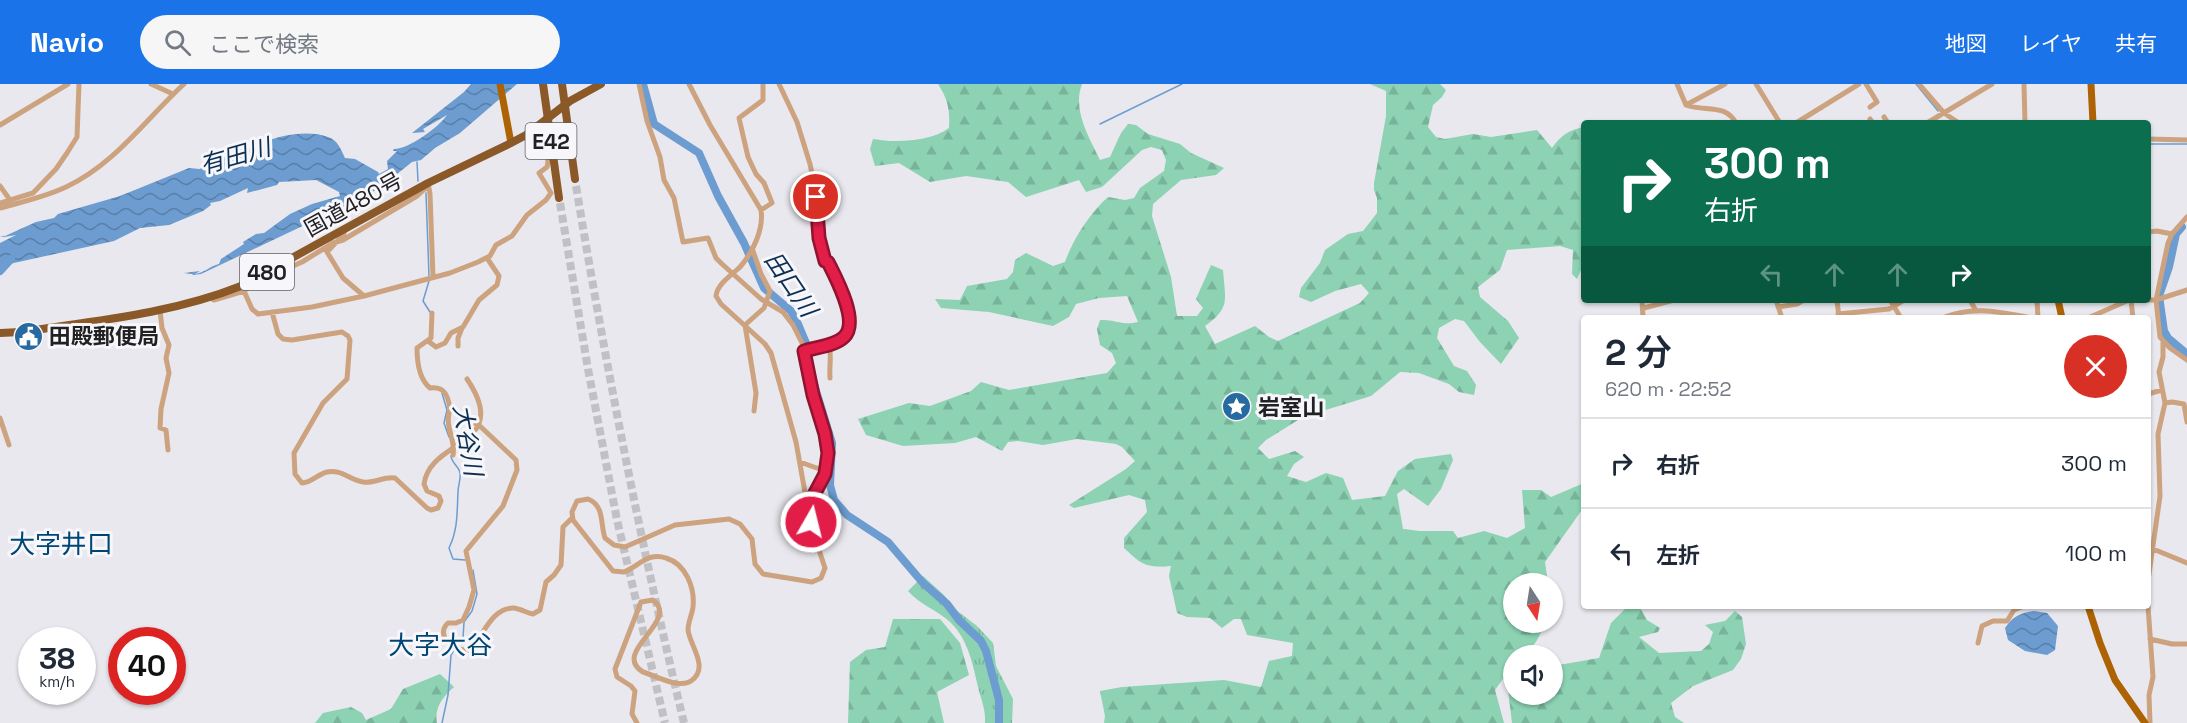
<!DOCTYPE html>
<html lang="ja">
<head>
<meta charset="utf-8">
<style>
  :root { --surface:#fff; --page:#f6f6f7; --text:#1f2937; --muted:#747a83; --line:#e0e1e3; --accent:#1a73e8 }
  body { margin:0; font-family:"Space Grotesk","Noto Sans JP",sans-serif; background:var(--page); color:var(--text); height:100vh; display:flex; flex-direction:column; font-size:22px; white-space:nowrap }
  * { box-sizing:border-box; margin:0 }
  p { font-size:20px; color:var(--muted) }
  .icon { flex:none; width:33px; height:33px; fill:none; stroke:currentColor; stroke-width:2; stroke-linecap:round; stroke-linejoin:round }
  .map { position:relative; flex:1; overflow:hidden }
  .side { position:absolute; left:1581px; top:231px; width:570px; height:294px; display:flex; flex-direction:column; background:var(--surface); border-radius:6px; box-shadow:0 2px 4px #0004 }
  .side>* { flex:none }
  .guide { position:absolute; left:1581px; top:36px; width:570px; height:183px; border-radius:6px; box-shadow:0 2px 4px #0004; background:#0b6e4f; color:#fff; overflow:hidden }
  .needle { width:39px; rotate:168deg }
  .tools { position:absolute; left:1503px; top:489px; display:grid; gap:12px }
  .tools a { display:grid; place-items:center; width:60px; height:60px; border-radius:50%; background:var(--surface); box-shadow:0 2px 4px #0004; font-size:30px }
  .speed { position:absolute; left:18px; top:543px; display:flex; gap:12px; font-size:30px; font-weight:700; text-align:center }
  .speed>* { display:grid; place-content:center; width:78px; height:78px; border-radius:50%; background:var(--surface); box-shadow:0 2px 4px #0004; line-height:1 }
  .speed small { font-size:15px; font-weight:400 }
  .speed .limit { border:9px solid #d22; background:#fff; color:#111 }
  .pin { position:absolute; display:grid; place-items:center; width:51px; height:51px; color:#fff; margin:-26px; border:3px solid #fff; border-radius:50%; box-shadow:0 2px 6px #0007 }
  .me { position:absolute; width:66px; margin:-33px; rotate:8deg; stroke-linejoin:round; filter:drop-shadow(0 0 4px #0008) }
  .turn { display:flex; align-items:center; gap:21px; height:126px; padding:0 24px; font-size:27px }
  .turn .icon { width:78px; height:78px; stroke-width:2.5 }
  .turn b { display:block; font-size:42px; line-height:51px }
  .lanes { display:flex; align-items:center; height:57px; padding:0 24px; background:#0003; justify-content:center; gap:30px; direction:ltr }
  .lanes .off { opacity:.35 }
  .round { display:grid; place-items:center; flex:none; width:63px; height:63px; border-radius:32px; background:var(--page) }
  .summary { display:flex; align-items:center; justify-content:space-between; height:102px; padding:0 24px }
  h1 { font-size:36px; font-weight:600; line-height:45px }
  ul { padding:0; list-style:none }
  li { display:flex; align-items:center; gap:18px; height:90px; padding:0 24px; border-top:2px solid var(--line) }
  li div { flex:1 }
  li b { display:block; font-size:22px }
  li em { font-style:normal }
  header { display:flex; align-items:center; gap:36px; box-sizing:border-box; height:84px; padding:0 30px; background:var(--accent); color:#fff }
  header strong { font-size:28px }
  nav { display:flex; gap:33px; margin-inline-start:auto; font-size:21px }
  .search { width:420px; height:54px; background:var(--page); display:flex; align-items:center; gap:15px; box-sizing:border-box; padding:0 21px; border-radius:33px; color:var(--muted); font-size:22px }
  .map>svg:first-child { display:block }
  .grass { fill:url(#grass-tufts) }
  .forest { fill:url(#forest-firs) }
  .water { fill:url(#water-waves) }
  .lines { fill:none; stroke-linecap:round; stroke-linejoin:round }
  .stream { stroke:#6c9cd0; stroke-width:1.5 }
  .river { stroke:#6c9cd0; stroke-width:8 }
  .highway-tunnel { stroke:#c0c0c5; stroke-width:8; stroke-dasharray:8 4; stroke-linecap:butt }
  .minor { stroke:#cca27f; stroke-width:5 }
  .major { stroke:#ad6304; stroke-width:7 }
  .highway { stroke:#8b5828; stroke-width:8 }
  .highway-bridge { stroke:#8b5828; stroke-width:8 }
  .route-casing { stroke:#92132f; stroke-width:15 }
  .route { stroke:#e11d48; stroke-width:10 }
  .labels { text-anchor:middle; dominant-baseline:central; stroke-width:6; stroke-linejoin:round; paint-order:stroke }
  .shield { fill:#f6f6fb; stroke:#616164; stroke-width:1.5 }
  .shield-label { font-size:21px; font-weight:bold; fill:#212123 }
  .street-label { font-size:22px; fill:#212123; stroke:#f6f6fb }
  .poi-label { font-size:22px; font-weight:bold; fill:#212123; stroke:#f6f6fb; text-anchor:start }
  .water-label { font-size:24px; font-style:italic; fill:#0c2f51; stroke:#f6f6fb }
  .quarter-label { font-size:26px; fill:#004674; stroke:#f6f6fb }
</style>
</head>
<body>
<header>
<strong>Navio</strong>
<div class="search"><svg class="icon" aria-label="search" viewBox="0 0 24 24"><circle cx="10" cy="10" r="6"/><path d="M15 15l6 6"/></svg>ここで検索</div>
<nav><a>地図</a><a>レイヤ</a><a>共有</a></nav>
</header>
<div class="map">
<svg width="2187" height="639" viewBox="0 0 2187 639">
  <defs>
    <pattern id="grass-tufts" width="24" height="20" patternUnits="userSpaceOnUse" patternTransform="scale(1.5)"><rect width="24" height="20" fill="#8cd2b3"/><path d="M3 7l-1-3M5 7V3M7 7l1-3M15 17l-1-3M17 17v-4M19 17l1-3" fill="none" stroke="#78b49a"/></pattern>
    <pattern id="forest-firs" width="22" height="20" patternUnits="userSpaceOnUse" patternTransform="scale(1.5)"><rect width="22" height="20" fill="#8cd2b3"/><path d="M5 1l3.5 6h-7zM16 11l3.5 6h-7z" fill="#78b49a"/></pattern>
    <pattern id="water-waves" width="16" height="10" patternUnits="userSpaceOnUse" patternTransform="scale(1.5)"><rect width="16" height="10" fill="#6c9cd0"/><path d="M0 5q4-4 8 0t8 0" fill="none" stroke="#587fa8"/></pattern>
  </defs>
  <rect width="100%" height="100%" fill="#e8e8ee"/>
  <path class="grass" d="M923,492L944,511L956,526L977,542L993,559L996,582L1013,615L1012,639H985C986,628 982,617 979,607C973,582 969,556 950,538C937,526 920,521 908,507Z"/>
  <path class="forest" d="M938,0H1082C1072,26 1089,53 1100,76L1110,73L1121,49L1128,40L1136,41L1148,50L1180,60L1191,69L1224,84L1216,91L1181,96L1153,120L1152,132L1171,193L1177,232H1197L1203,224L1196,215L1211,181L1223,186C1225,215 1231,224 1205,242L1215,260L1255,242L1269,253L1278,257L1360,219L1369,209L1361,200L1335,207L1311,218L1299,213L1301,204L1320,179L1325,166L1348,150L1363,147L1377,129V114L1374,106V99L1386,32V7L1370,0H1440L1446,6L1442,13L1433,21L1428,43L1436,53L1445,55L1473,50L1491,53L1537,46L1552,64C1561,51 1569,46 1584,43V179L1577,195L1572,190L1573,166L1560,162L1507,166L1500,186L1478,203L1480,213L1508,237L1519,254L1501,280L1480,258L1464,237L1455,235L1439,244L1437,254L1454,282L1467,287L1476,301L1474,311L1459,308L1449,300L1419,289L1400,288L1371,312L1303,333L1266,356L1258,364L1269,375L1295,367L1304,373L1294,380L1287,392L1306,398L1326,389L1343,394L1352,416L1385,412L1398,387L1415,375L1451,370L1453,376L1441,405L1428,422L1404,405L1397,410L1403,445L1420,447H1453L1458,454L1484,447L1507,454L1525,444L1522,406H1541L1551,413L1584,399V423L1545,478L1548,499L1514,500V538L1543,539C1542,552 1533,563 1524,571L1514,572L1513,581L1495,606L1504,639H1104L1105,632L1100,607L1122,603L1224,596L1261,603L1269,577L1292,572L1293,559L1247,551L1241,535H1234L1222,544L1210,534L1187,533L1177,529L1169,492L1171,482C1146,484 1142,481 1124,464V454L1147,428L1145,416L1129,411L1074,424L1069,421L1126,385L1135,377L1122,363L1116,360L1077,355L1043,361L1018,357L1008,358L1002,367L976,353L955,359L903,362L866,351L858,335L909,319L930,322L971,307L981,298L1009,306L1107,289L1116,279L1112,269L1100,261L1097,245L1100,236C1115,235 1122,242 1138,238L1127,212L1099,214L1076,220L1069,233L1053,242L989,228L941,224L935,215L960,216L967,202L1007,195L1013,188L1015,176L1026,169L1053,182L1065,178C1073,155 1090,129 1108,113L1125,116L1134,114L1140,104L1164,87L1166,76L1162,66L1151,63L1142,66L1102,103L1086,108L1079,96L1026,113L1008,98L966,92L930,98L899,79L875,82L870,65L873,55C894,59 931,58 949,44C950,26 948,15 938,0Z
    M1628,522L1641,525L1647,536L1660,544L1658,548L1639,553L1659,569L1701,567L1709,560L1713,548L1705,541L1725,537L1735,527L1742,533L1746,560L1741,575L1733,586L1693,602L1671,619L1675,633L1684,639H1512L1508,606L1513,596L1514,610H1552L1553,582L1599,574L1611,539Z
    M893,535H940L960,559L969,591L937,608L944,639H848L850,578L866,566L885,563Z
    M440,590L454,603C443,613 434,623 437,639H315L323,629L351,623L362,629L366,636L391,625L403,605Z"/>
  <path class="water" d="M471,0H517L460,49L435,64L421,76L412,78L382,102L366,112L201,190L193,191L192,190L184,189L200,187L195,190C204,189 210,182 219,180L221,175L244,160L243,158L256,150L264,149L290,130L312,120L340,112L339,108L316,96L279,98L277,101L247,109L248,104L220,117L210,119L211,121L203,127L169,141L140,144L114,157L0,182V159L16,151L4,153L0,152H5L36,138L54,134L58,130L120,112L189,84L200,85L210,77H218L241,64H243L241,66L245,67C267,54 304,44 328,53C338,56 341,66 345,74L355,75L378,88L379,90L388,85L387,77L397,67H393L394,65C409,65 439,43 447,31L423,45L425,48L412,49L464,8Z
    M2034,527L2047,529L2058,542L2055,566L2047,571L2025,567L2008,556L2005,544C2013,532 2021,529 2034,527Z"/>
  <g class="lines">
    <path class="stream" d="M1916,0L1938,27
      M1100,40L1182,0
      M2148,60H2187
      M417,78L418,97
      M426,109L429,192
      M429,197L423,217L430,228
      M442,309L447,326L444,339L449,353
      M451,372C452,380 459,382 460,389C461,395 458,402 458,408C457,428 458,446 449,464L453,475L465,476
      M457,563L463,554L464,538L472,527L477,510L473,486
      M442,639L448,611L451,571L454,566"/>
    <path class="river" d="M643,0L654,40L699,69L718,112L744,159L764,204L791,227L798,240L806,259L812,294L832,359L830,401L834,416L847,431L888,458L923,499L947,520L959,536L981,557L986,567L999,616V639
      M2182,143L2176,150L2169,183L2159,212L2164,247L2168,254L2187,270
      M0,187L11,175"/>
    <path class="highway-tunnel" d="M576,102C606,283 641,461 684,639
      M560,119L588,285L617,436L665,639"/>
    <path class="minor" d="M151,0L173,10
      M639,0L647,37L660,73L664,96L674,114L683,158L708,154L716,174L722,180L761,215L783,228L793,241L802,259L813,311L825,350L828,369L825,390L809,421
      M779,0L797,38L810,80L815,104L819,154L825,177L828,178C836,194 860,238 844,253C835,262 816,263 804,267
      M1677,0L1686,21C1705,28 1725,19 1736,39
      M1756,0L1780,39
      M1866,0L1877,18L1870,23
      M1919,0L1944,29L1959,39
      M2024,0L2025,39
      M1686,21L1725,0
      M1884,33L1888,39
      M1870,35L1873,39
      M1796,39L1859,0
      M1927,39L1992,0
      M0,41L68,0
      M2148,55L2187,56
      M428,99L430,110L433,193
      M0,102L10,116
      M0,119L33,109L56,85L67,69L77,53L79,0
      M0,124C22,118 45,113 66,103C114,81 146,35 184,0
      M761,126L772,119L764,99L756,90L748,73L739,34L763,16V0
      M2187,133L2172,150L2168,159L2156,216L2160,253L2170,264L2187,276
      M344,146V150L327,168L343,194L364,212
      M2148,148L2157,147L2172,150
      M253,196V200L244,207L252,225L258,230L312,223L364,212L450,189L478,178L490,172L496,161L512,152L527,131L546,116L551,109L539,89L547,83L548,78L542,38
      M253,200L302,178L333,159L343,156L417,112L428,102
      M210,214L214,216L244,207
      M1642,216L1643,234
      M1776,216L1782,234
      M1837,216L1839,234
      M1890,216L1901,234
      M1970,216L1975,225
      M2037,216L2038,234
      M2131,216L2133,234
      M2145,216H2156L2187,206
      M1778,223L1797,220L1804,216
      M1644,224L1674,216
      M160,226L162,244L169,261L166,274L169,289L161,325L160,344L166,346L168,366
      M272,228L278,250L283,255L292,256L342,248L348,252L350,256L347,295L323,319L294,369L295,390L302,399C311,399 318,390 327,388C342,385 349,396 363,398C374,400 384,392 395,394L427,424L431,426L438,424L441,417L439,412L427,407L424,400C430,354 513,363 467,295
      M432,229L431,254L417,264C417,278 419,295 430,304C445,302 448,312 450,325L481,343L516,376L517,386L503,422L466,467L474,506L469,523L463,536L456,539H448C434,552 455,568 469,566C483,554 491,523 514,524C521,525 527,529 533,530L540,526L546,498L554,491L561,481L563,443L572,434
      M1838,230L1889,225L1904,216
      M1942,234C1973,221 2000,228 2032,234
      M2088,234L2129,216
      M745,241L764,224L770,207L761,190L752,164
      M745,241L756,309L754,327
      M428,257L436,263L445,259L451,249L463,243L479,216L497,201L499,192L487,174
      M829,260C832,272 829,281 830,294
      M458,262V254L462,244
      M2148,310L2162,306
      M2165,319L2172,318L2184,320L2187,338
      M450,325C444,344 456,354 453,371
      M0,334L9,361
      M800,378L825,387
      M2153,465L2187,479
      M2148,497L2160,412L2158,350L2165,319L2159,288L2163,273V258
      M2148,522L2153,593L2149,611L2150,639
      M2150,555L2172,560H2187
      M1978,559L1982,542L1993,537H2007L2014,526L2024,522
      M637,639L632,630L635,607L631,602L617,593L615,585L641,518L653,516C681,537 610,568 643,588C656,592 679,605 691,597C710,584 690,562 688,546C688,538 692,531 693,523C695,504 686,480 666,474C648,468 639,482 624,488L613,487L573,436L572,428L577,417L588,415C605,422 600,440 605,454L614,461L625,463L675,441L729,435L740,440L752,455L755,480L763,490L812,498L821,494L825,484L811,442L796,358L771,269L765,260L721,220L716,212C717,200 732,191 740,183C753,168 764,145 761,126L710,41L689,0"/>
    <path class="major" d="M500,0L511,59
      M2091,0L2093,39
      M2058,216L2062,234
      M2088,522L2100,559L2115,596L2145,639"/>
    <path class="highway" d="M0,249L21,248C94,237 171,230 241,202L428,99L511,59L526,51L570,17L601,0"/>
    <path class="highway-bridge" d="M543,0L559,114
      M562,0L575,95"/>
  </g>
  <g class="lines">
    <defs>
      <path id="route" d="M811,438L808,422L825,390L828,369L825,350L813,311L804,267C816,263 835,262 844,253C860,238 836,194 828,178L825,177L819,154L816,113"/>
    </defs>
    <use href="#route" class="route-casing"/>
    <use href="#route" class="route"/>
  </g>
  <defs>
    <symbol id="civic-disc" viewBox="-11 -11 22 22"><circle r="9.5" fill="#276a9f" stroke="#f6f6fb"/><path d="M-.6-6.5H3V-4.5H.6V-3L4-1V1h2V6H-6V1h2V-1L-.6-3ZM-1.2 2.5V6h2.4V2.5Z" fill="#fff"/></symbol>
    <symbol id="sight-disc" viewBox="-11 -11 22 22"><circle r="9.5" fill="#276a9f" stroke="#f6f6fb"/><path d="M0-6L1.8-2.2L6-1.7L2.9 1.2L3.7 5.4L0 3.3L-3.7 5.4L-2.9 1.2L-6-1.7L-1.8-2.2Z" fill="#fff"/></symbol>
  </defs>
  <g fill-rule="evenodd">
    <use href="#civic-disc" x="12" y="236" width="33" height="33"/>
    <use href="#sight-disc" x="1220" y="306" width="33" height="33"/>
  </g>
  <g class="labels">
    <g class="shield">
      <rect x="525.5" y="39" width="51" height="36" rx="4.5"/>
      <rect x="240" y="170" width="54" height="36" rx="4.5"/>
    </g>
    <g class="shield-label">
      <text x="551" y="57">E42</text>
      <text x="267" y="188">480</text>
    </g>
    <g class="street-label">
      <text transform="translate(353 120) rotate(-29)">国道480号</text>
    </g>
    <g class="poi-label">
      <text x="49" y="252">田殿郵便局</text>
      <text x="1258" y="323">岩室山</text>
    </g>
    <g class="water-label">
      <text transform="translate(235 72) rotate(-16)">有田川</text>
      <text transform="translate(791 200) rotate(56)">田口川</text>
      <text transform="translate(468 356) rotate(80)">大谷川</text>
    </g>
    <g class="quarter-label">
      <text x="61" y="460">大字井口</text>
      <text x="440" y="561">大字大谷</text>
    </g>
  </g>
</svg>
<div class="tools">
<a><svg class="needle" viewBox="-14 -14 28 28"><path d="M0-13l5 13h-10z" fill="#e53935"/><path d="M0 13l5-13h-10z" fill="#747a83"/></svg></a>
<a><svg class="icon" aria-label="sound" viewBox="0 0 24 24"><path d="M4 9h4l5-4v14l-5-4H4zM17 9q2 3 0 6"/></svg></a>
</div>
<div class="speed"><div>38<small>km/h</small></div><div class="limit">40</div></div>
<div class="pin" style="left:816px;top:113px;background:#d93025"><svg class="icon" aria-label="arrive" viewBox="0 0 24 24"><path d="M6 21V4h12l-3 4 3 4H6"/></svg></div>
<svg class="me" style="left:811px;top:438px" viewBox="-20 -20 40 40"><circle r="17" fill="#e11d48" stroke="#fff" stroke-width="3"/><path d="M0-11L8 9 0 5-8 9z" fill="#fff"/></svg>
<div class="guide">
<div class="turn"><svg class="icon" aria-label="right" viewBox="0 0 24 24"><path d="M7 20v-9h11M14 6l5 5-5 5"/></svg><div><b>300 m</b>右折</div></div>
<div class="lanes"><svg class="icon off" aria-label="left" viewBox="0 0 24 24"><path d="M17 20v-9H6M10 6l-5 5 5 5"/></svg><svg class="icon off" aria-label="ahead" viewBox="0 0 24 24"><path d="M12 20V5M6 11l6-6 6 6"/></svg><svg class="icon off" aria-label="ahead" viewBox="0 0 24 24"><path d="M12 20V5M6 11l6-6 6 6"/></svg><svg class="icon" aria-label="right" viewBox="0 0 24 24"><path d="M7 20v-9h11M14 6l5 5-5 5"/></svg></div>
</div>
<section class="side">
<div class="summary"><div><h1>2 分</h1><p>620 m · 22:52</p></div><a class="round" style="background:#d93025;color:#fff"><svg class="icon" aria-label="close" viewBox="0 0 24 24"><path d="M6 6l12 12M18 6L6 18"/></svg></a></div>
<ul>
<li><svg class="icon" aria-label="right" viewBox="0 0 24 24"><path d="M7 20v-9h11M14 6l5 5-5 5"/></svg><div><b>右折</b></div><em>300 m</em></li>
<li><svg class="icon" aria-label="left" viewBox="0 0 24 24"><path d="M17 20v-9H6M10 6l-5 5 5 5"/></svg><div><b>左折</b></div><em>100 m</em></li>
</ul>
</section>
</div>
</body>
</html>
